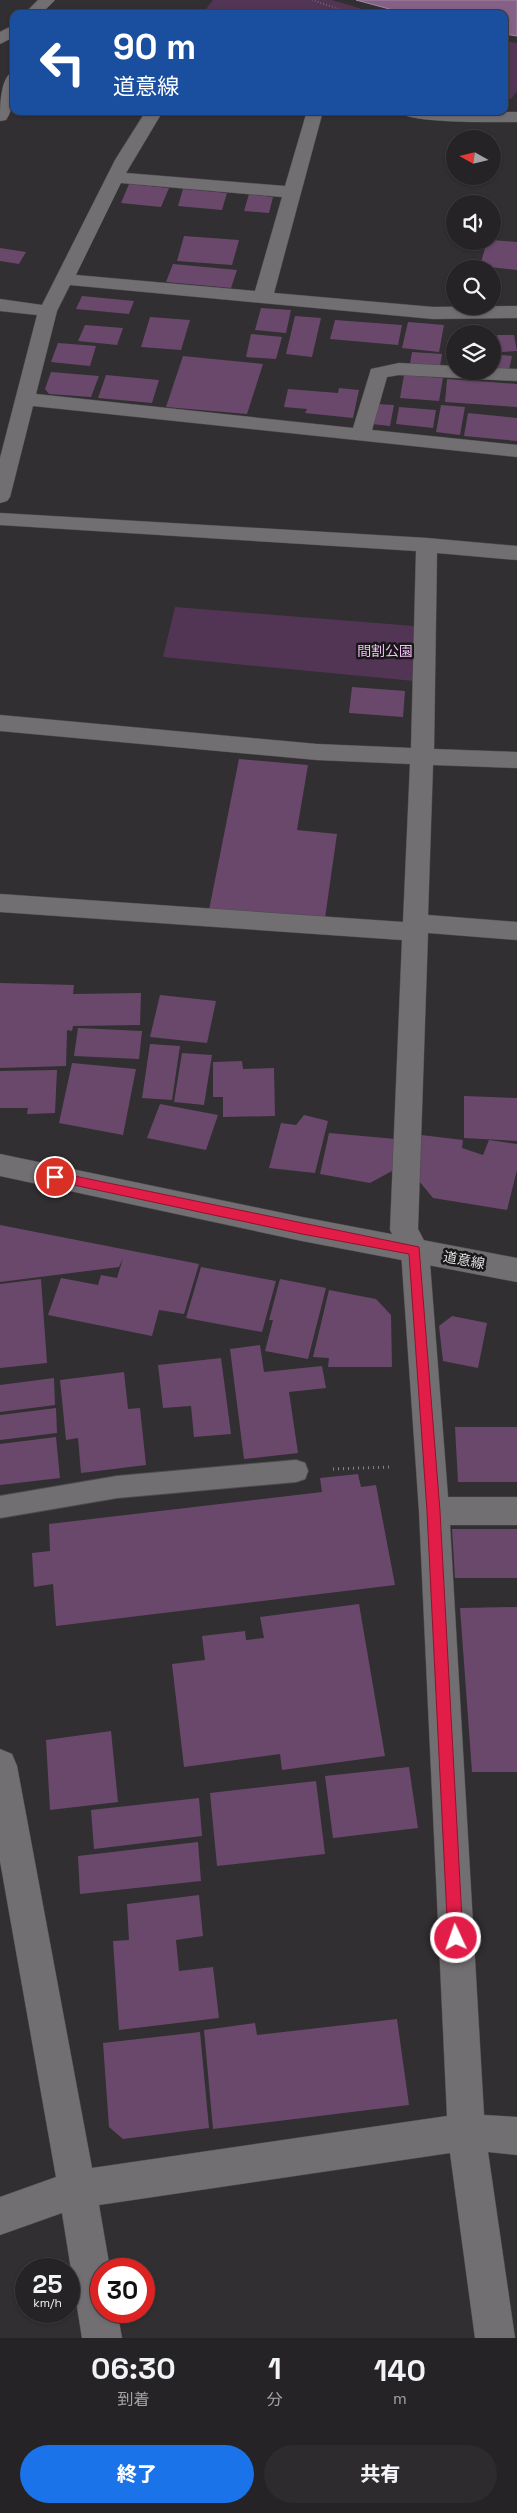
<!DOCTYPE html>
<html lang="ja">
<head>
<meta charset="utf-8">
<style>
  :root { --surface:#252325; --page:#2d2b2d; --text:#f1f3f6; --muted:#a3a4a7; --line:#424042; --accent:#1a73e8 }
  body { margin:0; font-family:"Space Grotesk","Noto Sans JP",sans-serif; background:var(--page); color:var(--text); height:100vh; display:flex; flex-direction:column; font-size:19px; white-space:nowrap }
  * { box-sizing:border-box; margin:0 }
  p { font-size:16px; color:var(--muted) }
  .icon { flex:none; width:28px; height:28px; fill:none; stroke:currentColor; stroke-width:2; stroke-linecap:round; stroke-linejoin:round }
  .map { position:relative; height:2338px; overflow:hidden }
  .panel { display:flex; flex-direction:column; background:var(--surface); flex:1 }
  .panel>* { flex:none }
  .guide { position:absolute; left:10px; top:10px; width:498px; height:105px; border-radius:10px; box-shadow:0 1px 4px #0004,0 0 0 1px var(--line); background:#1a4fa0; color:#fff; overflow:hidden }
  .needle { width:32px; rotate:278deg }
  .tools { position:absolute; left:446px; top:130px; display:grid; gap:10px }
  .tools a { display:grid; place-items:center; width:55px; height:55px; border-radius:50%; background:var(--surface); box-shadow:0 1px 4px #0004,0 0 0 1px var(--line); font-size:25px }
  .speed { position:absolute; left:15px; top:2258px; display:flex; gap:10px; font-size:25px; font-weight:700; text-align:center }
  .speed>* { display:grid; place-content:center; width:65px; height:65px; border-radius:50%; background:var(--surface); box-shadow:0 1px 4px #0004,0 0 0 1px var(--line); line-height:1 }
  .speed small { font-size:12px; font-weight:400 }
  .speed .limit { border:8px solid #d22; background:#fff; color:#111 }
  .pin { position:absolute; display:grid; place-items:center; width:42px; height:42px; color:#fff; margin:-21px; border:2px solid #fff; border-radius:50%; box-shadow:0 1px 5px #0007 }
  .me { position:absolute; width:55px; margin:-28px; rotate:357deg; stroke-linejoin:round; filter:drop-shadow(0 0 4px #0008) }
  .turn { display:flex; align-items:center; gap:18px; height:105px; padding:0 20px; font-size:22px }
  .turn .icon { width:65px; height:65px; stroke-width:2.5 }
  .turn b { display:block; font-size:35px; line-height:42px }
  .eta { display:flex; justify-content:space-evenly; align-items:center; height:85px; text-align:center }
  .eta b { font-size:30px; font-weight:800; line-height:35px }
  .action { display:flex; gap:10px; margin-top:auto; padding:10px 20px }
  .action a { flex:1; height:58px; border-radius:30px; background:var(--accent); color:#fff; font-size:20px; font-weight:800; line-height:58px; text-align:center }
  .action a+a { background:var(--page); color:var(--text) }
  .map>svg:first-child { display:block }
  .green { fill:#523554 }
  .water { fill:#856187; stroke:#a188a3 }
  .building { fill:#6a486c }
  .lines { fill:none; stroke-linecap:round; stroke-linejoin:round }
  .lane-casing { stroke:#4e4c4e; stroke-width:2 }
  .street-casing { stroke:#4e4c4e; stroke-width:1 }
  .secondary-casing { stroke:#4e4c4e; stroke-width:1 }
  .path-far1 { stroke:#878587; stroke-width:2; stroke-dasharray:0.5 2.5; stroke-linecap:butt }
  .path { stroke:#878587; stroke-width:3; stroke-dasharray:1 4; stroke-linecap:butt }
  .lane { fill:#726f72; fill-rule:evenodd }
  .street { fill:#726f72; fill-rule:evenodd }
  .secondary { fill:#726f72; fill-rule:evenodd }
  .route { fill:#e11d48; stroke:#92132f }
  .labels { text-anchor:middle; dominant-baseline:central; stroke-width:5; stroke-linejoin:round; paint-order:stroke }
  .park-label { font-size:14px; fill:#f7befb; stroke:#181718 }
  .street-label { font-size:14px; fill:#e3e2e3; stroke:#181718 }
</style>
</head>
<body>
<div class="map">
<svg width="517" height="2338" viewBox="0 0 517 2338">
  <rect width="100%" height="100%" fill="#312f31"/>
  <path class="green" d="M213,0H332L379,14H202Z
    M504,41L517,43V91L511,99L504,98Z
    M175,607L414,626V681L163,657Z"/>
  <path class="water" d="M356,0H517V36L504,34V14H408Z"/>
  <path class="building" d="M129,184L169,188L161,207L121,203Z
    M183,189L227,193L222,210L178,206Z
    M249,194L273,197L269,213L244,211Z
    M184,236L239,240L232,265L177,261Z
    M492,240L517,242V270L480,266L487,241Z
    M0,248L26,252L19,264L0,261Z
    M173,264L237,270L231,288L166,282Z
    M82,296L134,301L129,314L76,309Z
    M261,308L291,310L286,333L255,330Z
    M295,316L321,318L312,357L286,354Z
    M150,317L190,320L181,350L141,347Z
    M335,320L402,325L398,345L330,339Z
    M408,322L444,325L439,352L402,348Z
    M85,325L123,328L117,345L78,341Z
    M490,330L491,334H461L460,332Z
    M251,334L282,337L276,359L246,357Z
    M497,335H514L517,351L501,352Z
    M58,343L96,346L90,366L51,362Z
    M412,352L442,354L440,366L410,364Z
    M492,354L512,356L509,370L492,369Z
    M183,356L263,364L247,414L166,407Z
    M51,372L99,376L91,397L49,394L45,389Z
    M106,375L159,380L152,403L98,398Z
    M404,375L443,378L439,401L400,398Z
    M447,379L517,384V407L445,402Z
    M339,388L359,390L353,418L305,413L307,409L284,407L288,389L338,393Z
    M377,404L394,405L390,426L372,424Z
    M441,405L465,407L460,435L436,432Z
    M399,407L436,410L433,428L396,424Z
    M468,413L517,418V441L464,436Z
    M352,687L405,691L403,717L349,713Z
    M239,759L308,765L297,830L337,834L325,918L209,910Z
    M0,983L74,985L73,994L141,993L140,1025L73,1026L72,1031L67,1030L66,1066L0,1068Z
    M160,995L216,1001L207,1043L150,1037Z
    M78,1028L142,1031L139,1059L74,1056Z
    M150,1044L180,1046L172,1100L142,1098Z
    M182,1053L212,1055L204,1105L174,1102Z
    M242,1061L243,1069L274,1068L275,1116L223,1117V1097H213V1062Z
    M72,1063L136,1069L123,1135L59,1123Z
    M57,1070L55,1113L27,1114L28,1108H0V1071Z
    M464,1096L517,1098V1141L464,1138Z
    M160,1104L218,1115L206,1150L147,1138Z
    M304,1115L328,1121L315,1173L269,1168L281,1123L296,1125Z
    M329,1133L396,1139L392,1171L370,1183L320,1174Z
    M421,1135L463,1140L462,1148L483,1155L489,1140L517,1144V1170L507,1210L433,1198L419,1181Z
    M0,1225L199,1264L184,1314L159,1310L152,1336L48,1315L61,1278L98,1285L101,1275L117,1278L123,1258L119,1267L0,1282Z
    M201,1267L276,1281L262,1332L186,1318Z
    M41,1279L47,1363L0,1368V1284Z
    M280,1279L326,1288L308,1359L265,1351L273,1320H269Z
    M329,1290L376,1299L391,1315L392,1367H328L329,1358L313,1357Z
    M452,1316L487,1323L478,1368L443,1361L439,1326Z
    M260,1345L264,1372L322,1366L326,1388L289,1392L298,1453L244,1459L230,1349Z
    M221,1358L231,1434L194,1437L191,1406L163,1408L158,1365Z
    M124,1372L128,1409L140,1408L146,1465L81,1473L78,1438L66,1440L60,1380Z
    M54,1378L55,1405L0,1412V1385Z
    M56,1408L57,1433L0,1440V1415Z
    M455,1427H517V1482H458Z
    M56,1437L60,1478L0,1485V1444Z
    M358,1474L361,1487L376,1485L395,1585L56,1626L53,1584L34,1587L32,1553L50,1551L49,1524L322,1492L320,1478Z
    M452,1529H517V1578H455Z
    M359,1604L385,1756L282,1770L280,1754L184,1767L172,1664L205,1660L202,1636L245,1631L246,1640L264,1638L260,1617Z
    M517,1607V1772H472L460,1608Z
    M111,1731L118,1802L50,1810L46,1740Z
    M409,1767L418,1828L333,1838L325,1776Z
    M316,1781L325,1854L217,1866L210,1793Z
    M199,1798L202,1836L94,1849L91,1810Z
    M198,1842L201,1881L80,1894L78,1856Z
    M199,1895L203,1936L176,1940L179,1971L213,1967L219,2018L119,2030L113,1941L129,1940L127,1904Z
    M397,2019L409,2105L213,2129L204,2030L255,2023L257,2035Z
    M200,2032L209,2128L123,2139L109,2127L103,2043Z"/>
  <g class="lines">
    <defs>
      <path id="lane" d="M296,1460L305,1463L308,1471L305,1479L296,1482L117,1498L0,1518V1496L117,1476Z"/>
      <path id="street" d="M38,0H55L41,14H24Z
        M14,25V37L0,44V32Z
        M14,71C14,88 16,105 6,120L0,121C0,107 0,76 14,71Z
        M146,111H163L126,173L285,186L307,111H323L274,293L433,307L517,306V318L433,319L70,285L57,311L36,394L353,428L371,369L399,363L455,366V371H492V368L517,369V381L399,375L387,377L372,430L517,445V457L33,406L10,497L7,501L0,503V458L37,315L0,311V299L42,305L115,160ZM121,183L282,197L255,291L76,275Z
        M397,111L517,112V122C498,122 406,124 397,111Z
        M0,513L427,538L517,546V560L437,553L434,749L517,752V768L433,765L428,915L517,922V940L428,933L418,1229L429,1250L448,1497H517V1525H450L484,2115L517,2117V2155L488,2152L515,2338H475L450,2153L99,2205L110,2269H101V2311H117L122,2338H82L62,2213L0,2235V2197L56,2177L0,1861V1749L12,1754L17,1766L92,2168L447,2116L419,1511L401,1251L390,1230L402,940L0,912V894L403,922L410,764L317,760L0,731V715L317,744L411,748L416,551L0,525Z"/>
      <path id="secondary" d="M0,1154L302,1217L517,1258V1282L302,1241L0,1176Z"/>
    </defs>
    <use href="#lane" class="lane-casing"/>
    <use href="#street" class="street-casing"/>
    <use href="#secondary" class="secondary-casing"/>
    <path class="path-far1" d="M312,0L354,14"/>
    <path class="path" d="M333,1469L389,1467"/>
    <use href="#lane" class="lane"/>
    <use href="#street" class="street"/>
    <use href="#secondary" class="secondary"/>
  </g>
  <path class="route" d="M55,1172L419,1247L440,1511L463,1938L461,1944L456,1946L450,1944L448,1938L427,1511L409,1254L302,1234L55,1181L50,1177Z"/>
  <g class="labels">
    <g class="park-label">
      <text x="385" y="651">間割公園</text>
    </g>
    <g class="street-label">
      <text transform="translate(464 1260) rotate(11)">道意線</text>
    </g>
  </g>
</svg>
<div class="tools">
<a><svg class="needle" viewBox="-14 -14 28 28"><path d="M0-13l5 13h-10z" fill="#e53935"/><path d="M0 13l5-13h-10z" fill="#a3a4a7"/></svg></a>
<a><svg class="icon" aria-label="sound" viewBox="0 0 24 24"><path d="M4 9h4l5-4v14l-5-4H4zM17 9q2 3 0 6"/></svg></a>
<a><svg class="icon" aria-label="search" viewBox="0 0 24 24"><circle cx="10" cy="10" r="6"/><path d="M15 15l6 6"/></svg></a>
<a><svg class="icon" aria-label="layers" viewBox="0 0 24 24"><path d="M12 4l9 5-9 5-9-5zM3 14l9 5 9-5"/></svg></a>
</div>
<div class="speed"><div>25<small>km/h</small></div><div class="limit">30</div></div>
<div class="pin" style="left:55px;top:1177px;background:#d93025"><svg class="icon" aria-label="arrive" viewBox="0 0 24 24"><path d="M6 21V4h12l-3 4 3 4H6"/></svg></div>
<svg class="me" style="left:456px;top:1938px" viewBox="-20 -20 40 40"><circle r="17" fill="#e11d48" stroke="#fff" stroke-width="3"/><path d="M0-11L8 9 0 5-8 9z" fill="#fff"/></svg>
<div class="guide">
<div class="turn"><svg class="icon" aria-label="left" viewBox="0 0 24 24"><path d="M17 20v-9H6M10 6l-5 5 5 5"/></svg><div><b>90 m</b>道意線</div></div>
</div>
</div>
<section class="panel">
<div class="eta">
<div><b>06:30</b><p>到着</p></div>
<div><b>1</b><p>分</p></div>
<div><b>140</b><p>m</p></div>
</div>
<div class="action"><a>終了</a><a>共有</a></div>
</section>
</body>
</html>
